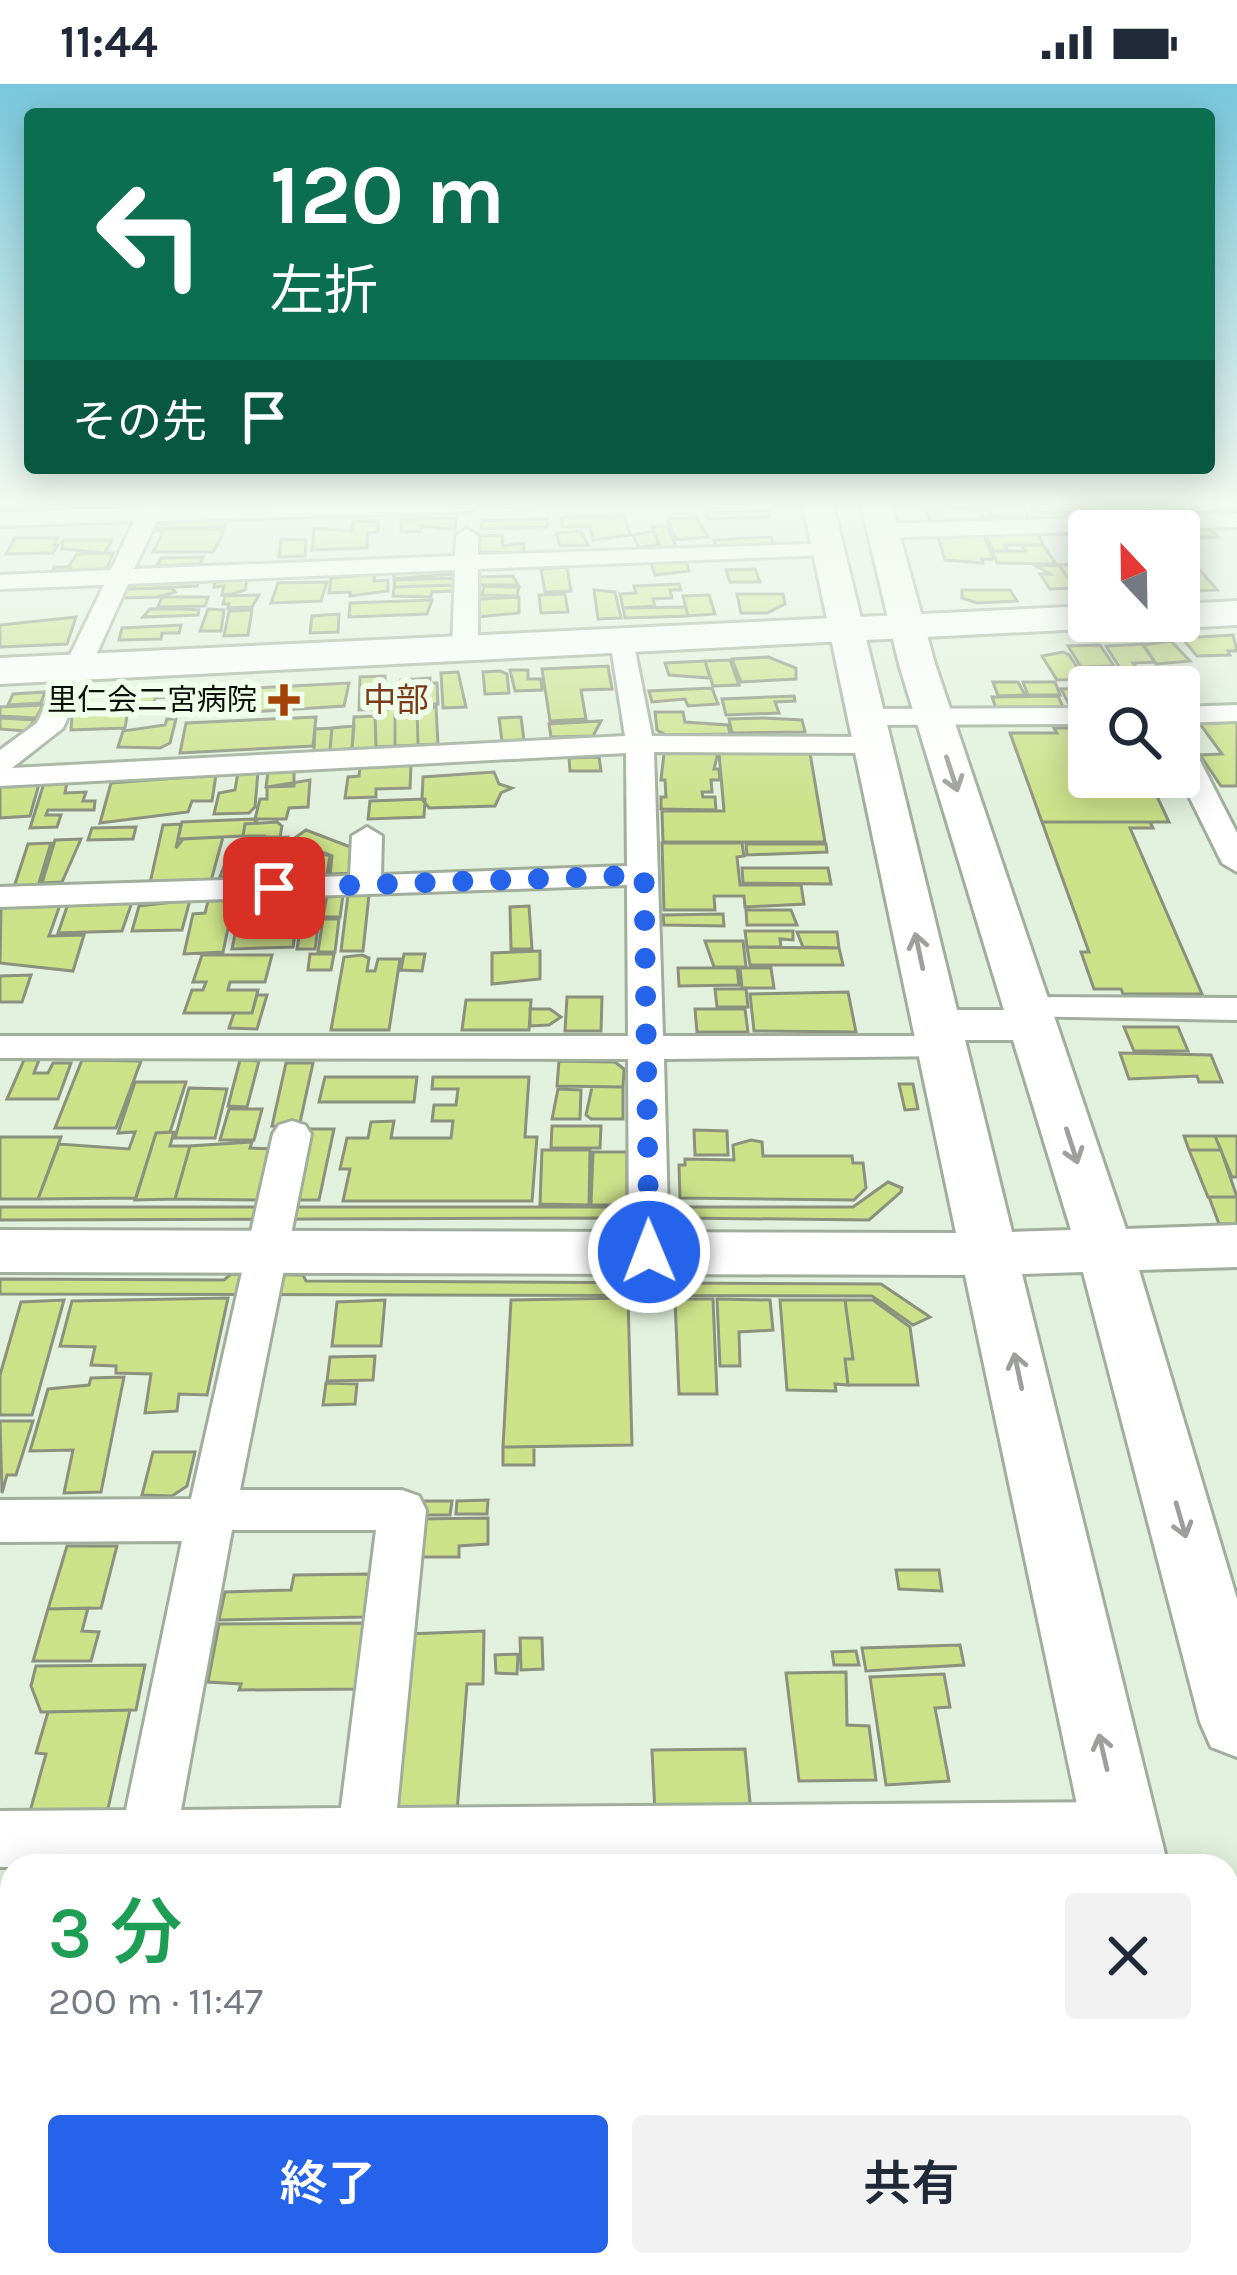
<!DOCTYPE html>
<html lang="ja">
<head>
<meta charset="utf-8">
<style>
  :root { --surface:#fff; --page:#f2f2f3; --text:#1f2937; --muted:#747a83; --accent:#2563eb }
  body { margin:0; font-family:Karla,"Noto Sans JP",sans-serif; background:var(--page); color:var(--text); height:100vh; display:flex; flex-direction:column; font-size:45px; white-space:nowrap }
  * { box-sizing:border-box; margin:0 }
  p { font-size:39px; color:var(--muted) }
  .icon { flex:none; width:66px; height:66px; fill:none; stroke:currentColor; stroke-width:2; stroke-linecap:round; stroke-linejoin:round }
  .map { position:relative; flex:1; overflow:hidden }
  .details { position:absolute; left:0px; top:1770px; width:1239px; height:423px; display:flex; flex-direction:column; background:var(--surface); border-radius:36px 36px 0 0; box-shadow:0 6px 30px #0003 }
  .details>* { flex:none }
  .hud { position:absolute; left:24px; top:24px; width:1191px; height:366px; border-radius:12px; box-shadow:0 6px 30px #0003; background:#0b6e4f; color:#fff; overflow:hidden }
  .needle { width:78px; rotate:338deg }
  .tools { position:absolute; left:1068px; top:426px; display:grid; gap:24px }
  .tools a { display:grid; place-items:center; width:132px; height:132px; border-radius:12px; background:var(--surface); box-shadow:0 6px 30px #0003; font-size:60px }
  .pin { position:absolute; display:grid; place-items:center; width:102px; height:102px; color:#fff; margin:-51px; border-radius:24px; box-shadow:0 6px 18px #0006 }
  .me { position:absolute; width:132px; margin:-66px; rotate:359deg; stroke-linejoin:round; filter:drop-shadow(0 0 9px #0008) }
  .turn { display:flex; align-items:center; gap:42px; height:252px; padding:0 48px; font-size:54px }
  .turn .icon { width:156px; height:156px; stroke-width:2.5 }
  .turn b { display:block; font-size:84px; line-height:102px }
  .then { display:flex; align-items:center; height:114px; padding:0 48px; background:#0003; gap:24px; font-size:45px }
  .round { display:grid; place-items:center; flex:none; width:126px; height:126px; border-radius:12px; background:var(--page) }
  .summary { display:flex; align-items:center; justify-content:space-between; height:204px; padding:0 48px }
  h1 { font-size:72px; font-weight:600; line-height:90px; color:#1e9e55 }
  .primary-button { display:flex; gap:24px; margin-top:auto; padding:24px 48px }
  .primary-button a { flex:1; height:138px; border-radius:12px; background:var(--accent); color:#fff; font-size:48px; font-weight:600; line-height:138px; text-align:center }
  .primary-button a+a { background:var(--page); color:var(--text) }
  .status { display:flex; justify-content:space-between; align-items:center; height:84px; padding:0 60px; background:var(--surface); direction:ltr }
  .status svg { height:33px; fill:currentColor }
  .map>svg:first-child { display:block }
  .building { fill:#cde189; stroke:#8b917c; stroke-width:3 }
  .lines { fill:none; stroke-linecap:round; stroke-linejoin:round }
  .street-casing { stroke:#a0ae9b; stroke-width:6 }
  .secondary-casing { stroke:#a0ae9b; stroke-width:6 }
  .highway-casing { stroke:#a0ae9b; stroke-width:6 }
  .street { fill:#fff; fill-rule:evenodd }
  .secondary { fill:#fff; fill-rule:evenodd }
  .highway { fill:#fff; fill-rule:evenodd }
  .oneway { stroke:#9d9f9d }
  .route { stroke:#2563eb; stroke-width:21; stroke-dasharray:0 37.8 }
  .poi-dot { fill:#a54307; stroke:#efffea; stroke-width:4.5 }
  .labels { text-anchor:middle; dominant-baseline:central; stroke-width:12; stroke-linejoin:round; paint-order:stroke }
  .far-poi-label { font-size:30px; fill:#0b1009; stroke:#efffea; text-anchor:end }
  .far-neighbourhood-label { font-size:33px; fill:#7a3a1b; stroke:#efffea }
</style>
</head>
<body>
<div class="status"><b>11:44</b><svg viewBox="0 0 49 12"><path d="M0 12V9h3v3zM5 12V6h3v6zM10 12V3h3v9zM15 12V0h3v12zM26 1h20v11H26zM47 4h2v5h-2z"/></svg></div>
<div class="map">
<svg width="1237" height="2191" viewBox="0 0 1237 2191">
  <rect width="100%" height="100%" fill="#e2f1dd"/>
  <path class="building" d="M171,416H240L237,423L164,424Z
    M495,416L535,417V422L488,425Z
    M975,416L1024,417L1028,436L991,432L990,425L977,424Z
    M1030,416H1058L1061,429L1033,428Z
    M126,417L122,425H65L69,418Z
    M1060,417H1110L1116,429L1065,428Z
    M1115,419L1149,420L1152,432L1120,433Z
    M924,422L989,426L990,432H982V438L931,439Z
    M769,427L770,433L707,435L706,429Z
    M624,431L630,451L593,456L590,443H562L561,433Z
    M456,434L455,446L422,442L421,447L401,448V436Z
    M696,434L709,453L677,456L667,435Z
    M548,435L547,443L481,445L482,437Z
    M226,436L225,443L156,445L158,439Z
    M378,437V448L368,449L367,464L312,466L314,444L351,447L354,438Z
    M667,442L677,464L661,465L652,443Z
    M1210,444L1218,453L1179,454V447H1122Z
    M153,445H212L223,447L222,452L213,468H153L163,448Z
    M581,447L588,461L560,462L556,449Z
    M654,447L659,460L639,464L633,451Z
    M986,450H1038L1043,461H1005L1008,467H993Z
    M502,451L503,462L524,459V469L479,468L480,452Z
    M938,452H984L994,475H982L983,479L945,476Z
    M771,453L773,460L716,462L714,456Z
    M15,454H58L53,461H58L53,469L6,470Z
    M281,455L306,456L305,472L279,473Z
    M63,456H112L105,469L62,465Z
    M1022,461H1043L1056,480L997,479L992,467H1025Z
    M113,469L106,486L71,489L70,483L67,489L52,490L54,483H68L77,470Z
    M203,473L200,480L157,482L161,474Z
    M686,475L689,487L655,491L650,476Z
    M1075,480L1089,499V515H1083L1059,481Z
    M1059,481L1075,504L1050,505L1040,490H1050L1036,482Z
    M567,483L571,507L545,508L541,485Z
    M1179,484L1200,486L1217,506L1179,508Z
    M755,485L760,498H730L726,486Z
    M442,486L453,490L394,495V487Z
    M375,490L374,497L388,496V507L350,512V508L329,509L331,494Z
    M513,492L518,501H478V493Z
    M454,494L453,501L394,503L395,496Z
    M247,495L245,506L232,510L222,511L224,502L214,503L215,496Z
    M199,496L197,502L134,505L135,499Z
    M327,498L321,517L271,519L278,499Z
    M679,500L681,506H670L672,514L653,515L655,522L623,524L620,510L636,509L634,502Z
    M453,501V507L432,508L431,513L393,512L394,503Z
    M484,502L519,503L517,512L482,511Z
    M172,504L175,508L158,513L123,514L126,505Z
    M594,506L615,508L621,534L598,535Z
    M962,506H1010L1017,517L977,519L962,514Z
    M565,510L568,528L541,529L539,511Z
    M737,510H783L785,520L767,529H741Z
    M259,511L252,523L228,524L229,520H223L225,512Z
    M709,511L715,530L688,532L683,512Z
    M162,513H208L205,522L158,523Z
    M519,513V529L477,533L478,515Z
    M432,516L427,530L349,533L350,519Z
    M686,523L688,532L625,534L623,524Z
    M150,525H182L199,526L198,531L143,533Z
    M208,525L224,526L221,547H200Z
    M252,526L248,551L224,552L229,527Z
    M339,530L338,548L310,549L312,532Z
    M76,533L67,560L0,563V541Z
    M181,541L179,549H162L161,555L119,556L122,544Z
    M1233,551L1237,567H1228L1230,571L1197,572L1182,554Z
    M1171,557L1190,577L1156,580L1143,561Z
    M1143,560L1155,578L1133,579L1137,584H1120L1106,562Z
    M1100,561L1114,582L1081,583L1068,562Z
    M1063,568L1069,571L1085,595L1057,596L1042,572Z
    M768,573L796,584V595L741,598L732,575Z
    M730,576L739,601L713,602L705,577Z
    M705,577L710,594L669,591L665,579Z
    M608,582L612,605L581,606L586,635L550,637L542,585Z
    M510,586H528V595H541L542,606L515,607Z
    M500,587L507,590L509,609L485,610L483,588Z
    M458,588L466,623L443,624L441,589Z
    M1118,588L1125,599L1094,600L1088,590Z
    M385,592V625L359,626L360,593Z
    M430,594V599H437L438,620H426L425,611L402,613L401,596Z
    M993,598H1018L1025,611L998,612Z
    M1023,598H1055L1060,611H1028Z
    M349,599L344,622L190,632L195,607Z
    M172,602L170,613L155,614L154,619L169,618L168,628L136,630L142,603Z
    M712,604L718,620L688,622L685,615L652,618L649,607Z
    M1089,604V623L1071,624L1061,605Z
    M45,608L41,619L8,621L13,610Z
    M794,612L795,617L775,618L779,629L726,631L722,615Z
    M1058,612L1063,623L996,624L992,613Z
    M43,621L36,634L0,632V623Z
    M436,623L438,660L418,661L417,624Z
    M417,624L418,661L395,662V625Z
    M395,625V662L376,663L375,626Z
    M128,627L125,644L71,646L72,632Z
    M655,628H683L685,638L728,641L730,650L666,651L657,646Z
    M375,632L376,664L352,665L354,633Z
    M316,633L313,662L180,669L186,639Z
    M521,633L524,656L502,657L499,634Z
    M0,634L35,636L26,647L0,645Z
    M763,634L802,636L805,648L732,649L729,635Z
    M167,635H176L170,659L160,664L118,663L123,647L165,641Z
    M601,637L593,652L551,653L549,640Z
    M1237,638V702H1221L1200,671L1222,670L1200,640Z
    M354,642L352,665L330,666L332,644Z
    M332,644L330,666L314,667L315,645Z
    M1054,644H1089V693H1148L1169,738H1042L1010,649H1057Z
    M664,669H718L714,685H719L720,696H711L712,708H702L703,713H715L716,726L661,725V713H666L665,696H661Z
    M719,669H810L825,758H663L662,727H724Z
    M599,673L601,687H570L569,674Z
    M411,681L410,704L376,705V713L345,714L348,693L359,692L360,683Z
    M294,686V702L266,703L268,688Z
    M238,688H258L255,723L249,729L214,730L219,709L235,706Z
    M494,688L499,700L512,704L501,709L495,722L429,724L422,715L423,693Z
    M216,691L212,717H192L188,728L100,739L111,699Z
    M310,696L308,723L289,724L286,735H255L260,715H267V703Z
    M67,698L65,709L86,708L83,717H95L94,726H48L46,731H61L57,743L30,744L44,699Z
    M39,700L30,732L0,734V702Z
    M425,715L424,733L368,735L370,717Z
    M253,735L258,739L245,740L243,752L178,755L182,738Z
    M277,738L282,742L280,753L243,752L245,740Z
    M1042,738H1150L1153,744H1130L1202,910H1123L1121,905H1094L1081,868H1089Z
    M181,740L176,764L183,755L223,753L211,797L150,799L163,741Z
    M136,743L133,755L88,756L92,744Z
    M306,746L361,767L359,789L330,790L332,772L292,756Z
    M249,752H264L255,797H239Z
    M288,753L287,763H299L297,771H284L279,796L255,797L264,754Z
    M81,755L62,798L42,799L55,756Z
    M51,759L38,802L14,803L28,760Z
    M662,759H742L744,772L737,773L740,801H801L804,820L745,823L744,812H714L715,826H664Z
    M746,760H826L827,768L747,771Z
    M310,765L330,772L326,795H304Z
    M230,767H246L240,792L220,793Z
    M742,784H828L831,800L743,799Z
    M327,811H343L340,833H323Z
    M348,811H369L363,867H341Z
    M190,816L182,846L132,847L139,822Z
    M234,816L223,868L184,870L193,830L205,829L208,817Z
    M132,818L122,847L58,849L68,820Z
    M60,821L49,852L84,851L73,887L0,879L1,823Z
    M241,822H267L266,831L298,830L293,863L232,865Z
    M321,822L315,865H297L304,823Z
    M529,822L532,865H511L510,823Z
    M746,826H791L797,841H747Z
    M723,830L724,842L664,841L663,831Z
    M323,835H339L335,868H318Z
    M745,847H793V856L780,855L781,863H747Z
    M797,848H837L839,864L803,863Z
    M705,857H743L746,883H714Z
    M747,863L839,864L843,881H750Z
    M540,867V895L492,900V869Z
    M310,870H334L331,886H308Z
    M404,870H425L422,887L401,886Z
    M202,871H272L265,898H230L228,906H258L252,929H184L192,906H203L206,898H193Z
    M362,871L369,874L367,887H375L378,875H400L389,946H331L344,873Z
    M678,884H737L739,901L679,902Z
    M740,884H771L774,904H742Z
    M31,891L22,918H0V892Z
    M715,905H746L748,923H717Z
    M848,908L856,948L754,947L750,910Z
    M257,911H267L257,945L229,944L234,929H252Z
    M567,913H602L601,947H565Z
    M466,916H531L529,946H462Z
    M530,925H550L561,933L549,941L530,942Z
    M695,925H745L748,948H697Z
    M1124,943H1178L1188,967H1134Z
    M1120,969L1211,971L1222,998H1199L1197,992L1129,995Z
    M24,976H39L34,989H48L53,979H71L58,1015H7Z
    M82,976L141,977L116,1044H55Z
    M240,976L259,977L247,1023L228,1022Z
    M559,977L615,978L624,985L623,1003L557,1002Z
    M286,979H313L299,1043L272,1042Z
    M325,993H417L414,1018H319Z
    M433,993H529L525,1053H537L532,1117H343L350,1085H340L347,1054H368L371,1038L394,1037L391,1054H451L453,1037H432L434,1021H456L458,1005H432Z
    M135,998H186L170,1048L156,1049L136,1114L38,1115L59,1060L129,1065L135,1048L118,1049Z
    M899,1000H913L918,1025L905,1026Z
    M592,1003H623V1035H591L586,1031Z
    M189,1004L227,1005L215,1054H175Z
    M558,1005L581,1006L580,1035H552Z
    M229,1025H262L254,1056H220Z
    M552,1042H601L600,1064H551Z
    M302,1045H334L319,1116H287Z
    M694,1046L727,1047L728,1071H695Z
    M174,1048L170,1062H190L175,1115L135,1116L156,1049Z
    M1184,1052H1215L1221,1066H1189Z
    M1215,1052H1237V1093H1232Z
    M0,1053H61L38,1115H0Z
    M751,1056L762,1058L763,1072H852L853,1079H863L866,1104L854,1116L680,1114L679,1081H685V1075L734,1076L733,1061Z
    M252,1058L250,1064L277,1065L265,1116L175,1115L190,1062Z
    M542,1066H590L589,1121L540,1120Z
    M1189,1066H1221L1237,1113H1208Z
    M593,1068H627V1121H591Z
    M888,1098L902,1104L901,1108L869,1136L681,1134L677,1140H624L614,1134L0,1136V1123H853Z
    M1209,1113H1237V1140H1219Z
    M231,1190L303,1191L306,1197L881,1200L930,1233L913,1241L872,1212L0,1210V1195L224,1196Z
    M228,1214L207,1311L179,1310L177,1327L145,1329L151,1290L116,1289V1282L91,1281L95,1263L60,1262L72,1217Z
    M628,1214L632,1361L503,1363L511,1216Z
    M675,1215H713L717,1310H679Z
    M717,1215L770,1216L773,1246L739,1248L740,1282H720Z
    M64,1216L32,1331H0V1291L21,1218Z
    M385,1216L381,1262H332L337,1218Z
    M780,1216H845L853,1275H845L848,1301L835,1300L836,1307L787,1306Z
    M845,1216H873L910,1243L918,1301H848L845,1275H853Z
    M375,1272L373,1296L327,1297L330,1273Z
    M124,1293L101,1408L64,1409L73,1366L30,1367L48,1305L89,1301L91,1294Z
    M326,1299L357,1300L355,1320L323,1321Z
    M0,1337H33L16,1391H7L2,1409Z
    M503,1363H534V1381H503Z
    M153,1368H195L187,1402L172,1412L142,1411Z
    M488,1416L487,1430H456L457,1417Z
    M421,1417H452L450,1431H420Z
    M488,1434V1460L459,1462V1473H415L417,1435Z
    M67,1462H117L101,1524L48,1525Z
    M896,1486H939L942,1507L899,1505Z
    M369,1490L364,1533L219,1536L225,1508L291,1506L294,1491Z
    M88,1524L82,1547L99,1548L91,1577H33L48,1525Z
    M369,1539L360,1605L239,1606L241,1600L208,1598L219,1540Z
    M484,1547L483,1600H467L457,1728L401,1729L390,1713L408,1550Z
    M520,1554H542L543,1585L521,1586Z
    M960,1561L964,1581L866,1587L862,1564Z
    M856,1567L859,1581H834L832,1568Z
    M518,1570L517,1590L496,1589L495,1571Z
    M145,1581L136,1626L41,1628L31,1602L36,1582Z
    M846,1588L847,1641L869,1642L876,1696L799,1697L786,1589Z
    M944,1590L950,1623L935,1624L949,1697L886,1701L870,1593Z
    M130,1626L107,1729L29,1731L46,1670L36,1669L48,1628Z
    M745,1665L751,1729L655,1730L652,1666Z
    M898,1765L901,1782H795L794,1770Z
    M898,1765L993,1767L995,1782H901Z
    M741,1775V1782H673V1776Z
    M12,1915V2052H0V1916Z
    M5,2150L12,2178L9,2191H0V2151Z
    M121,2181H243L242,2191H120Z
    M243,2181H615V2191H242Z"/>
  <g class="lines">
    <defs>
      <path id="street" d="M144,416H166L163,423L477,416L480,420L469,427L157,437L134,485L455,472L456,452L467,445L478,452V471L835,459V469L827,471L478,485V565L465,573L452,565L455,486L128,500L63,644L12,684L625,652L610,556L623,548L632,551L652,652L874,653L888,661L874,669L654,668L663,952H940L953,956L958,964L953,972L664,975L669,1168L663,1179L649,1183L635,1179L629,1168L628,975L0,974V952H628L627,801L0,823V803L350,792L352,752L367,743L382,752L381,791L627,782L626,669L0,702V666L37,639L104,501L0,505V491L111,486L134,437L0,442V428L140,424Z
        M1237,429V443L886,454L875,447L886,440Z
        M1237,621V637L1179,639V623Z
        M1089,624V640L867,641L853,633L867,625Z
        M1179,655L1193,663L1237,749V788L1222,779L1179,692Z
        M1027,913L1237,914V936L1015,932L1010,924L1015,916Z
        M292,1037L305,1041L311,1050L240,1406H402L419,1412L426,1426L397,1724L1121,1718L1141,1726L1149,1746L1141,1766L1121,1774L0,1783V1727L126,1726L182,1457L0,1458V1416L191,1415L273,1050L279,1041ZM232,1446H376L341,1724L181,1726Z
        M1237,1840V1898L1227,1900V1842Z
        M12,2071V2135L0,2137V2073Z
        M27,2181H93L92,2191H24Z"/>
      <path id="secondary" d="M802,416H832L957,926H1004L899,580L860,416H890L935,580L1126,1145L1237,1141V1183L1139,1186L1237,1515V1673L1211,1663L1200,1638L1083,1188L1022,1190L1168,1782H1090L965,1191L0,1188V1146L956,1149ZM965,956H1013L1071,1146L1012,1148Z
        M1227,2136L1237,2140V2191H1181L1178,2181H1227Z"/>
      <path id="highway" d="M1237,517V541L1179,544L1162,537H1179V520Z
        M1089,522V537H1108L1104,544L0,600V574Z"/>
    </defs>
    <use href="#street" class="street-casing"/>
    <use href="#secondary" class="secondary-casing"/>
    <use href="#highway" class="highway-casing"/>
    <use href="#street" class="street"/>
    <use href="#secondary" class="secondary"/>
    <use href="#highway" class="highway"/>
  </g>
  <defs><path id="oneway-shaft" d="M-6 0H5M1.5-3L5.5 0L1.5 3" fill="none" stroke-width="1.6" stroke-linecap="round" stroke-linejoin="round" transform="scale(3)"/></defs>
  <g class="oneway">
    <use href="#oneway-shaft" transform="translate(952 690) rotate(72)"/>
    <use href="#oneway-shaft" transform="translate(919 867) rotate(-102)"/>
    <use href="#oneway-shaft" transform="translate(1072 1062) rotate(72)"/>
    <use href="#oneway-shaft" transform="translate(1018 1287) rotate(-102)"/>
    <use href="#oneway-shaft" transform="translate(1181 1436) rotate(74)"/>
    <use href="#oneway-shaft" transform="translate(1103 1668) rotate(-103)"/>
  </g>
  <linearGradient id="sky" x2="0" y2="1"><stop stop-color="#78c8dc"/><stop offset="0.58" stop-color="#f2f9f0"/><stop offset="1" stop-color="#f2f9f0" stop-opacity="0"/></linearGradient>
  <rect width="1237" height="723" fill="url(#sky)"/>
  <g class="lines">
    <path class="route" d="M274,804L644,791L649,1168"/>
  </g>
  <path class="poi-dot" d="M278 598h12v12h12v12h-12v12h-12v-12h-12v-12h12z"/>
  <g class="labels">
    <g class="far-poi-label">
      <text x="257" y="616">里仁会二宮病院</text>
    </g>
    <g class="far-neighbourhood-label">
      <text x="396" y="616">中部</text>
    </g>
  </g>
</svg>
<div class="tools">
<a><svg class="needle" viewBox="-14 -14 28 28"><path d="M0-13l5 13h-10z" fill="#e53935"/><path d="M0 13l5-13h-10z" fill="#747a83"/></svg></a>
<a><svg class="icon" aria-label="search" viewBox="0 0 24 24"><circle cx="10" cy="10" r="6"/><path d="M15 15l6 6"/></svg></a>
</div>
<div class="pin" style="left:274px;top:804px;background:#d93025"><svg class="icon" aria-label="arrive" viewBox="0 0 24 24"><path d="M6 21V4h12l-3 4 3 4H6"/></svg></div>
<svg class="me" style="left:649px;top:1168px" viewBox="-20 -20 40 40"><circle r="17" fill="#2563eb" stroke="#fff" stroke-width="3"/><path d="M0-11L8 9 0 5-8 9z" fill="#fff"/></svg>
<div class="hud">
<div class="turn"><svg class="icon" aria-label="left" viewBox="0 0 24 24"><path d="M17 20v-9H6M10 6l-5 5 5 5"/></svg><div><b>120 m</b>左折</div></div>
<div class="then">その先<svg class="icon" aria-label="arrive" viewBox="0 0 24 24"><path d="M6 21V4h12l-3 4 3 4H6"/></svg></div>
</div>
<section class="details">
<div class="summary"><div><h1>3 分</h1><p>200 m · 11:47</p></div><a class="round"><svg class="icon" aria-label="close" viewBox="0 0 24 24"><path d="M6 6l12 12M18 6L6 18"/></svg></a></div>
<div class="primary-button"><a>終了</a><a>共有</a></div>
</section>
</div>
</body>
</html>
